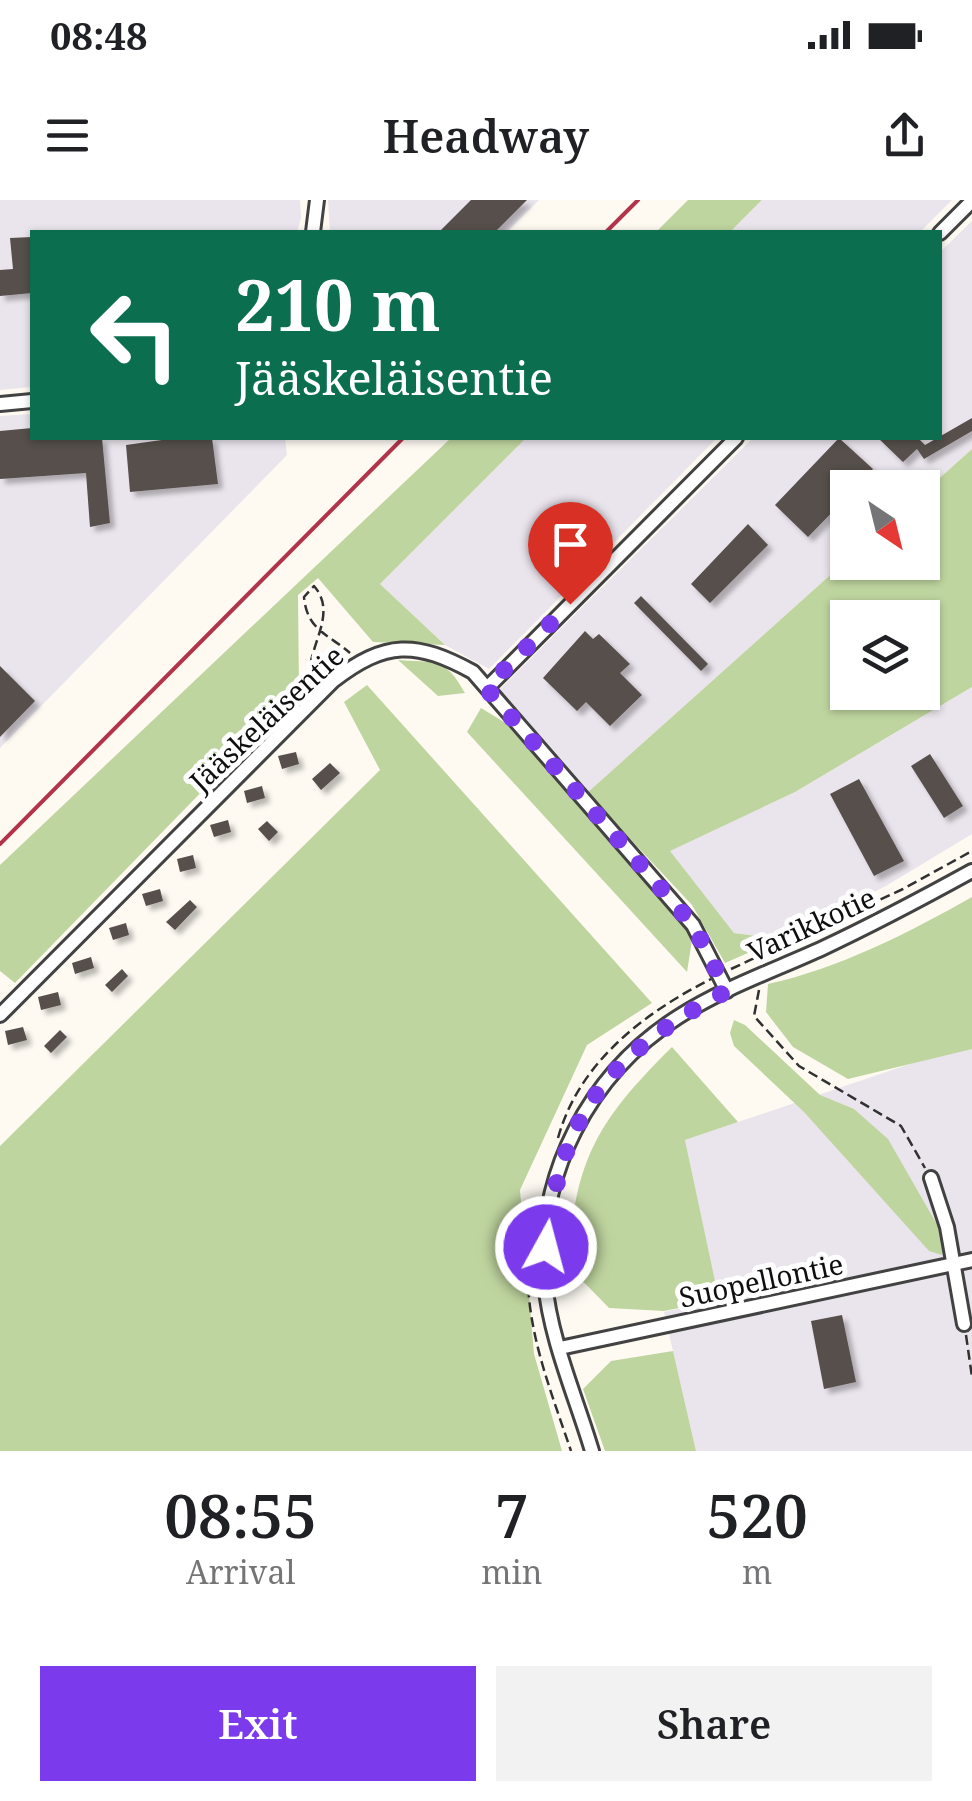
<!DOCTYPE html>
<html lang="en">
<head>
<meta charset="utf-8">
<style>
  :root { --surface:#fff; --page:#f2f2f2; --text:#202124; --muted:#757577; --accent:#7c3aed }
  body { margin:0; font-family:"Noto Serif",serif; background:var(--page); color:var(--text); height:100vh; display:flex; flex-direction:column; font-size:38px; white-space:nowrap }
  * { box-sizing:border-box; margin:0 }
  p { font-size:32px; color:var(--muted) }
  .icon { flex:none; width:55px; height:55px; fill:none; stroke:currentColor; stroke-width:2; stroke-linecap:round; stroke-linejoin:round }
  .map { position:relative; height:1251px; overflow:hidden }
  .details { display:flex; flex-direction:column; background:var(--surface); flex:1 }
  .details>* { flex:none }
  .guide { position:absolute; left:30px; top:30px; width:912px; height:210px; border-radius:0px; box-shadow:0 2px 8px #0004; background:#0b6e4f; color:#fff; overflow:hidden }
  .needle { width:65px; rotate:145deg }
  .tools { position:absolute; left:830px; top:270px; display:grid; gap:20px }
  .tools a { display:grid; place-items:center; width:110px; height:110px; border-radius:0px; background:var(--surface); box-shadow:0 2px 8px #0004; font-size:50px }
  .pin { position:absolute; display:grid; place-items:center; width:85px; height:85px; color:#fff; margin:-102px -42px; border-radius:50% 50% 50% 0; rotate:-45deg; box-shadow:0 0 10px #0007 }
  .pin .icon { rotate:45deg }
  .me { position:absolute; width:110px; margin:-55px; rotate:7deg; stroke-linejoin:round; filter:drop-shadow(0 0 8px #0008) }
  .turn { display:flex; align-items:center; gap:35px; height:210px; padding:0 40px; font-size:45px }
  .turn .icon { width:130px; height:130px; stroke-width:2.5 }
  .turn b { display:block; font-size:70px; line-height:85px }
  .eta { display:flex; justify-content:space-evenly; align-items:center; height:170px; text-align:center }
  .eta b { font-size:60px; font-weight:600; line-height:70px }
  .action { display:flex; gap:20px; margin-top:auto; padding:20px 40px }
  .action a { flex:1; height:115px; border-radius:0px; background:var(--accent); color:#fff; font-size:40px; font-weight:600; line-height:115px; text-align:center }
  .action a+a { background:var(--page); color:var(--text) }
  .status { display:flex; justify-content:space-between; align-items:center; height:70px; padding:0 50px; background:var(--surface); direction:ltr }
  .status svg { height:28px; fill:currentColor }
  header { display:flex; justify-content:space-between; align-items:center; height:130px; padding:0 40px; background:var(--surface); font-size:45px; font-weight:600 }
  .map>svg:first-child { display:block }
  .industrial { fill:#eae4ec }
  .forest { fill:#bfd59f; fill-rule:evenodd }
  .building { fill:#574f4c; filter:url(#shadow) }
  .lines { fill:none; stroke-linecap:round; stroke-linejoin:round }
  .minor-casing { stroke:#424242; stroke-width:18 }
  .path { stroke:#313131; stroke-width:2.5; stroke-dasharray:10 5; stroke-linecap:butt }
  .minor { stroke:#fff; stroke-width:12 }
  .rail { stroke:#b2344b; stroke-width:4 }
  .route { stroke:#7c3aed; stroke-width:18; stroke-dasharray:0 32.4 }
  .labels { text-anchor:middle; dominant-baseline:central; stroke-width:10; stroke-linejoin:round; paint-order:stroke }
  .street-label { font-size:28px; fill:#0f0f0f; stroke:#fff }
</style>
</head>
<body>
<div class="status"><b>08:48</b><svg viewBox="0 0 49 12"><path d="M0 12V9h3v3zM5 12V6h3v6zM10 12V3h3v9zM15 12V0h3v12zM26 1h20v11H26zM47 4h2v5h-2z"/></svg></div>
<header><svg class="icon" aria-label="menu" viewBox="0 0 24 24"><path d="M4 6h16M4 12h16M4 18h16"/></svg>Headway<svg class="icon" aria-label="share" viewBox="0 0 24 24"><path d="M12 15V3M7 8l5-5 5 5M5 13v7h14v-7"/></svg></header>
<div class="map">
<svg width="972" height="1251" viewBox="0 0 972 1251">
  <defs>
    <filter id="shadow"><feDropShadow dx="5" dy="5" stdDeviation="2.5" flood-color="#0004"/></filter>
  </defs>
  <rect width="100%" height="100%" fill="#fefaf2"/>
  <path class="industrial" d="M0,0H300L301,18L297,32H32V187L0,190Z
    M328,0H539L507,32H330Z
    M762,0H952L920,32H730Z
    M972,21V249L923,293L922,288H848L847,360L587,593L499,490L753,238H940V52Z
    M32,214V238H285L287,255L0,548V216Z
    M526,238H717L489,469L445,445L380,384Z
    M972,487V634L886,686L780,739L734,733L669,651L795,592Z
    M972,843V1251H696L664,1112L718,1099L685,940Z"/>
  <path class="forest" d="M688,0H762L730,32H656Z
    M451,238H526L380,384L445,445L373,442L318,378L298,395L299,492L15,783L0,771V665Z
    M972,249V487L795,592L670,651L734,733L780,739L725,763L692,705L587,593L847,360L922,362L923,293ZM848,418H922V492H848Z
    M398,460C436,463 445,457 465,493L438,496Z
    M367,485L652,803L587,845L520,990L534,1154L562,1251H0V946L380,570L344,502Z
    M481,508L504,522L683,715L692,740L687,772L467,532Z
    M972,697V849L848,879L793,847L766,812L768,784C840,768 908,733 972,697Z
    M734,820L745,825L820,895L854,909L888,939L939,1028L945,1042L942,1055L929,1051L804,912L734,846L730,833Z
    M672,847L738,922L685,940L719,1100L664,1111L609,1108L569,1067C573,962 597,921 672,847Z
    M673,1151L696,1251H605L583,1189L611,1161Z"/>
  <path class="building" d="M471,0H527L495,32H439Z
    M32,37V93L0,96V70L13,69L10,38Z
    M972,218V231L924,259L917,249L903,262L878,238H918L925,245Z
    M32,228V238H102L110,323L90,327L86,273L0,279V231Z
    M176,238H212L218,284L130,292L126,245Z
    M839,238L873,269L855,288H848V296L808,337L775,305Z
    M748,324L768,345L710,403L691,384Z
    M641,396L708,464L701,471L634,403Z
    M585,431L593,439L599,434L630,464L620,473L642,495L610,526L586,502L577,511L543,478Z
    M0,466L35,501L0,537Z
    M296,552L299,564L282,569L278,556Z
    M930,554L963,606L944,618L911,566Z
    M330,563L340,573L321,590L312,579Z
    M859,579L904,661L874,676L830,594Z
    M262,586L265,598L247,603L244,591Z
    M228,620L231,632L214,637L210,625Z
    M267,621L278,632L269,641L258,629Z
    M193,655L196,668L180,672L177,659Z
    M160,689L163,701L146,706L142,694Z
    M190,700L197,707L175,730L166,722Z
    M126,723L129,735L113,740L109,728Z
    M91,757L94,768L75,774L72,763Z
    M122,769L128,776L112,792L105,785Z
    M58,792L61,805L41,810L38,797Z
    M23,827L27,840L8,845L5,831Z
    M60,830L67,837L51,853L44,846Z
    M842,1115L856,1182L824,1189L811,1121Z"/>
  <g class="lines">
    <defs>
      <path id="minor" d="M313,32L317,0
        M940,33L972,1
        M0,204L32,201
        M487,488L736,238
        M0,815L333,481C386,440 416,441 473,472L693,725L727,791
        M931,978L947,1027L964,1124
        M560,1148L972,1060
        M592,1251C576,1197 550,1139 545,1082C536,975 589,874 678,817C723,788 775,770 823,748C874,724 923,698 972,671"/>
    </defs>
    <use href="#minor" class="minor-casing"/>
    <path class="path" d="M324,474L311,461C317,434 334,409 314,386L304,397C307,430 328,434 350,453
      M731,769L903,689L972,651
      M759,790L754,816L799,866L901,926L925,968
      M558,938C579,862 644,813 711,779
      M534,1028C514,1102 548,1182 571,1251
      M966,1135L972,1177"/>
    <use href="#minor" class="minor"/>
    <path class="rail" d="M606,32L638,0
      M0,644L403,238"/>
  </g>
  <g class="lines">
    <path class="route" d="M546,1047C560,913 610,853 727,791L693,725L486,488L570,404"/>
  </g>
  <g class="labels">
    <g class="street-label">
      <text transform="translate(266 518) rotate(-43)">Jääskeläisentie</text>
      <text transform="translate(811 724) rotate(-25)">Varikkotie</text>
      <text transform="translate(761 1080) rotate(-12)">Suopellontie</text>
    </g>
  </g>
</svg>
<div class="tools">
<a><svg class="needle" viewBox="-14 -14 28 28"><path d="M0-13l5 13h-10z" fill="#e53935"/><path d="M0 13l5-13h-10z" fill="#757577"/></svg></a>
<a><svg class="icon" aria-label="layers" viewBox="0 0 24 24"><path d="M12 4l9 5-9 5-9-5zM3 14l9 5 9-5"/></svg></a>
</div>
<div class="pin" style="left:570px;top:404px;background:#d93025"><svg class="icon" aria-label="arrive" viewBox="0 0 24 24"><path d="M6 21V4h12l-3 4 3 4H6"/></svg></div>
<svg class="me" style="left:546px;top:1047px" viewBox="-20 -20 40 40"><circle r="17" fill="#7c3aed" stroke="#fff" stroke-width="3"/><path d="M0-11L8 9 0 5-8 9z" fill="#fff"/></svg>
<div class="guide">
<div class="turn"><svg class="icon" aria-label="left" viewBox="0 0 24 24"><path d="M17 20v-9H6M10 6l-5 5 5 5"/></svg><div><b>210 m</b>Jääskeläisentie</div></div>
</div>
</div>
<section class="details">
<div class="eta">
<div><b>08:55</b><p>Arrival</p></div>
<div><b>7</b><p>min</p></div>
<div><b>520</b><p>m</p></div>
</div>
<div class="action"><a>Exit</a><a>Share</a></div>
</section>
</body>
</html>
